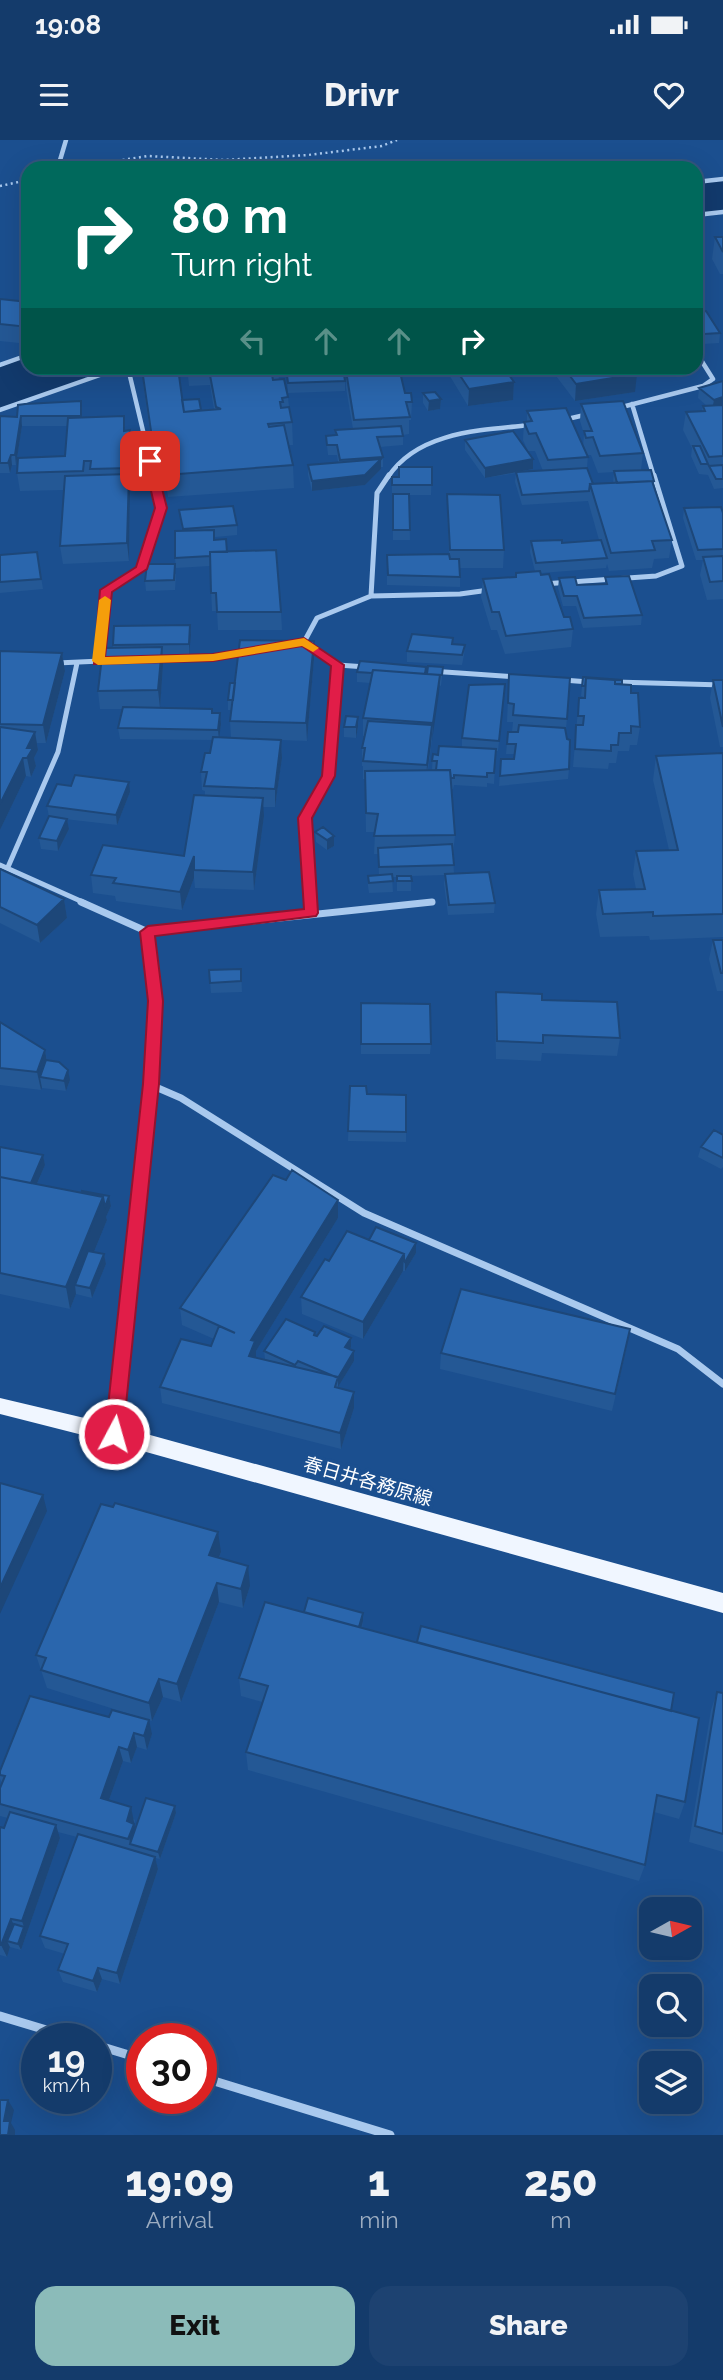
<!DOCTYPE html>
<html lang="en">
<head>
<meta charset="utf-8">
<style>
  :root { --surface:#143b6b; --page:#1d4271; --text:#f1f3f6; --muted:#9dadc1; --line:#33557e; --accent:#8bbbb9 }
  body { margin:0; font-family:Raleway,"Noto Sans JP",sans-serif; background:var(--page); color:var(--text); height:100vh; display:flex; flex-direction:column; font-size:26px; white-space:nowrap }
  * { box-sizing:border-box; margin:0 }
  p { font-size:23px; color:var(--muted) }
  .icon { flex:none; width:38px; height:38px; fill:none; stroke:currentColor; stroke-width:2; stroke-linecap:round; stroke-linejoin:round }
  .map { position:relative; height:1995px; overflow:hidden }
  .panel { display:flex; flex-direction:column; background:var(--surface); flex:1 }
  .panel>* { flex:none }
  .top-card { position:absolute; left:21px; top:21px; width:682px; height:214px; border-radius:21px; box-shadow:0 7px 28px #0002,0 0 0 2px var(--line); background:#00695c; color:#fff; overflow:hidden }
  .needle { width:46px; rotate:82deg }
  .tools { position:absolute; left:639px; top:1757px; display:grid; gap:14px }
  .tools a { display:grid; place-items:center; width:63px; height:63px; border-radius:14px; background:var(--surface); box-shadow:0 7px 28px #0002,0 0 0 2px var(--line); font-size:35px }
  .speed { position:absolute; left:21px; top:1883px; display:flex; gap:14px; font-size:35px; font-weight:700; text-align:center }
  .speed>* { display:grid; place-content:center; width:91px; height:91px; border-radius:50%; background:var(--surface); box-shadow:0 7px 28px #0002,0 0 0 2px var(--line); line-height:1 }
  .speed small { font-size:18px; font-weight:400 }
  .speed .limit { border:10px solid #d22; background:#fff; color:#111 }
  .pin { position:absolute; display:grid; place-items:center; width:60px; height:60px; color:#fff; margin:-30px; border-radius:14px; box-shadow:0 4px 10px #0006 }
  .me { position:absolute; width:77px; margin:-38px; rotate:6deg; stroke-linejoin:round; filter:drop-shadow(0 0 5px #0008) }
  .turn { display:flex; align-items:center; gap:24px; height:147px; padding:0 35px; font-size:32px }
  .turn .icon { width:91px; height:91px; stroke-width:2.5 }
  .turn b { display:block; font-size:49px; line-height:60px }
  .lanes { display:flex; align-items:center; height:66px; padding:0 35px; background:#0003; justify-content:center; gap:35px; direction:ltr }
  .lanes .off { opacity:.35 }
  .eta { display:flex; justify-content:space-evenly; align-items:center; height:119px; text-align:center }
  .eta b { font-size:42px; font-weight:800; line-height:49px }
  .action { display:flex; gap:14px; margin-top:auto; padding:14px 35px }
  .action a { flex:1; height:80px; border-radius:21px; background:var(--accent); color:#111; font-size:28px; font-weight:800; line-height:80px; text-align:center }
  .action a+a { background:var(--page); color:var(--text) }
  .status { display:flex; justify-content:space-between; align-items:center; height:49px; padding:0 35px; background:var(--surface); direction:ltr }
  .status svg { height:19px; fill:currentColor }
  header { display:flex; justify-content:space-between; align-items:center; height:91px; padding:0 35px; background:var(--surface); font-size:32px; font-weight:800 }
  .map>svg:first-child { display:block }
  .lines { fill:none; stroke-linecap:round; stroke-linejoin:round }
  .river { fill:#123a6d; fill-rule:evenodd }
  .path { stroke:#a9c9ee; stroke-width:2.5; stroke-dasharray:2 3.5; stroke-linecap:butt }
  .minor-far3 { stroke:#a9c9ee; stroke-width:4.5 }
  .minor-far2 { stroke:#a9c9ee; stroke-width:5 }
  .minor-far1 { stroke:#a9c9ee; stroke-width:7 }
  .minor { stroke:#a9c9ee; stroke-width:9 }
  .primary { fill:#f0f6ff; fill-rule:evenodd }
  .wall { fill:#245895; fill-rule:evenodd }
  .shaded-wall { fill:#1d4779 }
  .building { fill:#2a66ad; stroke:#1d4779; stroke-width:2 }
  .route { fill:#e11d48; stroke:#92132f; stroke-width:2 }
  .slow { fill:#f59e0b }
  .labels { text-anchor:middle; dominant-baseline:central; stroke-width:7; stroke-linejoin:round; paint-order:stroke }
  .street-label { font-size:19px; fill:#fff; stroke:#1b4f8f }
</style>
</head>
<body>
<div class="status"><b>19:08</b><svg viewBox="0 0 49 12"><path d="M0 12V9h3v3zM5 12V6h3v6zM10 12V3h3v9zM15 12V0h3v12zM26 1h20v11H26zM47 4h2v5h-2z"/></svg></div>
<header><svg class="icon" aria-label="menu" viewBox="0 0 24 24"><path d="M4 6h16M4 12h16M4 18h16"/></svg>Drivr<svg class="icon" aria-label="heart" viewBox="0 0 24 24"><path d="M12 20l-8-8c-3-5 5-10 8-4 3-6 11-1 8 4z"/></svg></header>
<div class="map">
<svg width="723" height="1995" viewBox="0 0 723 1995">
  <rect width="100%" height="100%" fill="#1b4f8f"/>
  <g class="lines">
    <path class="river" d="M723,37V73L696,77V41Z
      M28,216V228H91L82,242L0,269V226Z"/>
    <path class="path" d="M90,25L148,16L224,20L308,15L382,6L397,0
      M0,46L28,40"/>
    <path class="minor-far3" d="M58,27L66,0
      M696,42L723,39
      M696,75L723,72
      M0,225L28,215
      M128,228L154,337
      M632,264L654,337
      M618,268L703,246L713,239L696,212
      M0,270L120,228
      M563,280L589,274
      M388,337C418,291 482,290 531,285"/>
    <path class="minor-far2" d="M543,444L656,436L682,426L654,335
      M371,456L460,454L489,450
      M155,519L213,518L247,512
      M98,521L106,450L141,429L161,368L153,335
      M57,523L101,521
      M366,527L338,525L304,502L317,478L371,456L377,353L389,335
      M416,530L516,537
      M563,540L589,542
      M615,542L723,545
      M0,725L85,763
      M8,727L58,612L77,523
      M310,763L305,678L329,636L338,525
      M419,763L432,762"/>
    <path class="minor-far1" d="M81,762L148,792L432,762
      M310,762L311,773
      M151,945L181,958L364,1073L678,1209L723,1244
      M114,1292L151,945L155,861L148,792"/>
    <path class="minor" d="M0,1876L76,1899
      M96,1905L142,1919
      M201,1937L390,1995"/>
    <path class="primary" d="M0,1258L114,1285L723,1453V1473L114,1303L0,1274Z"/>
  </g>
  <path class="wall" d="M715,97H723V134H720L712,119Z
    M0,159L28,162V204L0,201Z
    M696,172L720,193L719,203L703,204L696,193Z
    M278,228L279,240L288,257L289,267L292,282L293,305H289L293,325L294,348L168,357L162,320L154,321L144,251L142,229L182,260L201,270L214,269L210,245L189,246L188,236Z
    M286,228L345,241V251L288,253Z
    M445,228H504L514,242L513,260L468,266Z
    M550,228H631L635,252L575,261Z
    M638,228H691V230L642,234Z
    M346,231L405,253L412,262L411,280H409V294L403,295V305L380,307L383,317V327H381V329L365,345L312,351L308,335V325L338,322L337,315H328L326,296L336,295L335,290L353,289L346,248Z
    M723,241V348L714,349L708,335L699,334L691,316L692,308L683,290L686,272L702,271L703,266H707L698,258L699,248Z
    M423,253L441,259L440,269L428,271L423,263Z
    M81,261L82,277L126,290H130L134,316L133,346H130L129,421L63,424L60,406L64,350L20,351L17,333L65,316L67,286H22L16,325H12L10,333H0V276L17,277Z
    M581,264L643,313L641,330L654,341V346L672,400L669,418L654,419L652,428L609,431L607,424L606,428L541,433L564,477L573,489L571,507L505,514L497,490H491L481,457L483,439L515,437L516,433L535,431L530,412L531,401L562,403L599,400L588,361L522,365L515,342L516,333L485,338L465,310V300L533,319V329L520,332L543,331L535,311H528L523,300L524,282H527V271L583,306L584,294L580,281ZM588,315H591L598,333L614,332L613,343L593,344L587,328Z
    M432,327L431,355H409L410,400H393V355H392V337H399Z
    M447,354L504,410L503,428H460V447L387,445V415L449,414L447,372Z
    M684,368L723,373V459L707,460L700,435L703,420H696L683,378Z
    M179,370L237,385V395L215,397V400L281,472L282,490H218L217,471H212L210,426L176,428L175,418L182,391Z
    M37,412L43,449L0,453V415Z
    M176,434L175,450L146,451L145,441Z
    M605,437L642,475L641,485L583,488L576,466H563L558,448L559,438L577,445L605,444Z
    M190,485L191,495L189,514L162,515L163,525L160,568L220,573L221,584L219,598H231L230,581L232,570H228V560L235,543L314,501V519L307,601L281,600L282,618L275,667H263L264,676L254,750L195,748L194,738L182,770L116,761L115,756L93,753L91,735L184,716L205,656V651L202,650L201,632L210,613L212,600L120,599L118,588L122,569H100L98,551L113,508L114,486Z
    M453,504L465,505L464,515L462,525L407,522V511Z
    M0,511L62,513L65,531L46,603H37L38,610L34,618L36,626L31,637L26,636L0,690Z
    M426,527V534L443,527L441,546L439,545L428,630H432L433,614L438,615L462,607V598L505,544L498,611H496L494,644L487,643V647L454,645L453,649H451L455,695L453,714L454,734L495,763L494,773L448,775L444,744L445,735L411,736V751H397V737H392L393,752L369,753L368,746V736L379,735L378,714H374L375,692H366L365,639H363V626H362V608L365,596H363V578L370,543L357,542V532Z
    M509,534L570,538L566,590L569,629L568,639L499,646L501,619H514L515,614H506L508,592H512L513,582H507Z
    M583,537L622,544L631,553L640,587L637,605H630L629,611H618L616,623H609L608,629L573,627L579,558H584V557L581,556Z
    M713,540H723V607H720L710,558Z
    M344,587H358L356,598L344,597Z
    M723,613V797L650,800L649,796L600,797L596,774L599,750L636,749L633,734L636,711L669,710L653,640L656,616Z
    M130,652L117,685L56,678L67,679L69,689L58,711L41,709L39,698L49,677L47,666Z
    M315,692L334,696V706L327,710L316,702Z
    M0,729L64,759L67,778L40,803L0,783Z
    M713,800H723V851H717L709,819Z
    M241,829L242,852L211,853L209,830Z
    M496,852L542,860L620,898L617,916L542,913L541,921L496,919L495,870Z
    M361,863L431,904L430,914H361Z
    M0,882L45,910L47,920L70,940L66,951L42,948L41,950L0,945Z
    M350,946L367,954L406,955V1002L348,1001Z
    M723,995V1027L721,1029L698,1017L701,1007Z
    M0,1007L43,1015L45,1025L37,1044L82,1053L109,1056L111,1066L106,1077L107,1080L94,1112L104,1114L106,1124L92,1158L76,1154L70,1169L0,1154Z
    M338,1060V1078L256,1211V1217L265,1219L264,1211L316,1196L351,1198V1207L349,1209L354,1211V1221L338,1247L354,1268L341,1309L162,1263L160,1247L211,1206L214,1199L182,1185L180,1168Z
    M369,1100L416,1113L405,1131H403L363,1199L302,1174L301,1157L329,1121Z
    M627,1206L612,1271L440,1229L441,1213Z
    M221,1412L219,1418L250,1446L243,1468L219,1462L181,1562L163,1557L152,1581L47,1548L36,1515Z
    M304,1472L363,1473V1481L362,1488L671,1571L685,1662L679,1679L654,1672L645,1725L639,1741L248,1630L246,1612L262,1562L241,1556L239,1538Z
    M717,1552L723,1553V1712L689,1702L711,1570Z
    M30,1556L152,1594L147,1610L137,1607L131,1623L123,1621L109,1660L135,1680L134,1684L135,1689L175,1666L176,1673L160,1719L155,1718L158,1729L120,1844L102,1839L97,1852L63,1842L58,1830L65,1814L45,1808L40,1796L77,1697L58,1692L60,1698L21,1810L10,1807L7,1817L0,1815V1687L4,1688L8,1678L0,1676V1648L2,1643L0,1639V1631Z"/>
  <path class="shaded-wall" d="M637,234L635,252L575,261L576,244Z
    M514,242L513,260L468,266L469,249Z
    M723,257V267L712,270L714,260Z
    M441,259L440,269L428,271L429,261Z
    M21,276L22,286L16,325L15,315Z
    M133,298L134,316L133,346L131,328Z
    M11,315L12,325L10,333L8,323Z
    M381,319V329L365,345L312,351V341Z
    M533,319V329L485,338V328Z
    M129,334L130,351L129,421L127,403Z
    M190,485L191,495L189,514V504Z
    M314,501V519L307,601L306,583Z
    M162,507L163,525L160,568L158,550Z
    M62,513L65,531L46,603L43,585Z
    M440,535L439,553L432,601L433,583Z
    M220,573L221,584L219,600L218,590Z
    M358,577V587L356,598V587Z
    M432,585L431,604L426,639L427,625Z
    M35,592L38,610L34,618L36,626L31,637L27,618V608Z
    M281,600L282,618L275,667V649Z
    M23,618L26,636L0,690V664Z
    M129,642L130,652L117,685L116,675Z
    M263,658L264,676L254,750L253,732Z
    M67,679L69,689L58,711L57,701Z
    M334,696V706L327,710V700Z
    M194,716V738L182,770L180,752Z
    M64,759L67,778L40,803L37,785Z
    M45,910L48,928L40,937L42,948L41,950L37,932Z
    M68,930L70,940L66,951L64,941Z
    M43,1015L45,1025L29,1062L27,1052Z
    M109,1056L111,1066L106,1077L107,1080L80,1146L75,1145L76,1154L70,1169L66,1147L103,1057Z
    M338,1060V1078L256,1211V1218L249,1216L251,1200Z
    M416,1103V1113L405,1131V1122Z
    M104,1114L106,1124L92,1158L90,1148Z
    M404,1114L403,1131L363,1199V1182Z
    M351,1198V1207L345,1217V1207Z
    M354,1211V1221L338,1247V1238Z
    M354,1252V1268L341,1309L340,1293Z
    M43,1355L47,1371L0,1474V1448Z
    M218,1392L221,1412L212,1435L209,1415Z
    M248,1426L250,1446L243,1468L241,1449Z
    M217,1443L219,1462L181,1562L177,1544Z
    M363,1473V1481L357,1505V1497Z
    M159,1539L163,1557L152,1581L149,1563Z
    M149,1580L152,1594L147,1610L144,1596Z
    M134,1593L137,1607L131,1623L128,1610Z
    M119,1607L123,1621L105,1671L101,1658Z
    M175,1666L176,1673L160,1719L158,1712Z
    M131,1667L137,1697L130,1704L127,1681Z
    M56,1685L60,1698L21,1810L18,1804L24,1787L22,1781Z
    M155,1717L158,1729L120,1844L117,1833Z
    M11,1779L17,1791L7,1801L10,1807L7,1817L1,1805Z
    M98,1828L102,1839L97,1852L93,1841Z
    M8,1960L14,1970L11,1983L15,1990V1995H8L4,1981Z"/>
  <path class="building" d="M715,97H723V112Z
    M0,159L28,162V187L0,184Z
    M706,171L720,193L704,194L696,181V172Z
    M149,228H178L184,272L221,269L216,267L209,230L229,228H276L277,235H272L273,240L284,239L288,257L282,258L283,262H280L281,268L289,267L292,282L268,284L269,287L284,285L293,325L166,335L160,297L152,298L142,229Z
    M188,228H229L209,230V235L188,236Z
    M286,228H343L345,241L288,243Z
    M399,228L405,253H411L412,262H406L410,277L354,280L346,231Z
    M455,228H504L514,242L469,249Z
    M564,228H631L637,234L576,244Z
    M723,241V257L714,260L699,248Z
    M435,252L441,259L429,261L423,253Z
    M199,259L201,270L184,272L182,260Z
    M81,261V276H21L15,315H11L8,323H0V276L17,277L18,265L25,264Z
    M623,261L643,313L600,316L593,297L586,298L584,291H592L581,264Z
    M723,265V316L709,317L686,272L705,271L703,266Z
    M566,268L588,317L548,320L536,293L529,294L524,282L532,281L527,271Z
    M124,276V291L130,290L129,298H133L131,328L90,329L91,321H84L83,331L17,333L18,318L65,316L68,278Z
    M401,286L403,296L377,297L383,317L340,320L337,305H327L326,296L337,295L335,290Z
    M513,291L533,319L485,328L465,300Z
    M693,306H700L708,324H701Z
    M381,319L365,335L312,341L308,325Z
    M723,325V339H716L709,326Z
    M399,327H432V345H392V337H399Z
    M587,328L593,344H590L589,351L522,355L516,332Z
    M651,330L654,341L617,343L614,331Z
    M129,334L127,403L60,406L65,336Z
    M652,341L672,400L652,401L655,410L611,413L590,344Z
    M393,354H409L410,390H393Z
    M447,354L500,355L504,410H450Z
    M233,366L237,385L183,389L179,370Z
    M721,367L723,373V409L698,410L684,368Z
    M214,390V400L226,399L227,412H210V416L175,418V391Z
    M562,400V403L601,400L607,418L536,423L531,401Z
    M276,410L281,472H217L216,453H211L210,412Z
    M37,412L41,439L0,442V415Z
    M449,414L450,419H459L460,437L388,435L387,415Z
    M723,416V441L710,442L703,417Z
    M147,424H175L174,440L145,441Z
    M540,431L541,435L549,434L564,477H570L573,489L506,496L499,472H492L483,439L516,437V433Z
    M629,436L642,475L584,478L577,456H564L559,438L575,437L577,445L607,444L605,437Z
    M190,485L189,504L113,505L114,486Z
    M412,494L453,498L452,504L465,505L462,515L407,511Z
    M240,500L314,501L306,583L230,581Z
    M162,507L158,550L98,551L103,508Z
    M0,511L62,513L43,585L0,584Z
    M360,521L426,527L425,534L373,530L372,533L357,532Z
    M428,526L443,527L442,535L427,534Z
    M373,530L440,535L433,583L363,578Z
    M509,534L570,538L567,579L513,575L514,564L508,563Z
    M583,537L622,540V544H615V540L586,538L585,546H582Z
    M586,538L615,540V544L631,545V553H638L640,587L631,586V593H619L618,605H611V611L575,609L576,585H583L584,576H578L579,558H585Z
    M713,540H723V587Z
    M230,543H235L233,560H228Z
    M505,544L499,601L462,598L469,545Z
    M123,567L212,569V573H220L218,590L118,588Z
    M346,576L358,577L356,587H344Z
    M368,581L432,585L427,625L363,621L365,608H362Z
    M519,585L565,588L567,599L570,600L569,629L500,636L501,619H514L516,604H507L508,592H518Z
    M0,587L35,592L27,608H33L27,618H23L0,664Z
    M213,597L281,600L275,649L204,646L207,632H201L205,613H210Z
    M439,606L496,609L494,633H487V637L454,635V638H451L450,630H436L437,621H432L433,614L438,615Z
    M723,613V774L653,776V772L603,774L599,750L645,749L636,711L678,710L656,616Z
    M450,630L455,695L374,696L378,674L366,673L365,631Z
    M75,635L129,642L116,675L47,666L57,644L71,646Z
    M194,655L263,658L253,732L194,730V716L180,752L113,743L116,738L91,735L103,705L184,716Z
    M49,676L67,679L57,701L39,698Z
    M323,687L334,696L327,700L315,692Z
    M452,704L454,725L379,727L378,708Z
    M0,729L64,759L37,785L0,767Z
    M489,732L495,763L449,765L445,734Z
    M392,734L393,741L369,743L368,736Z
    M397,736H411L412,741H397Z
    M713,800H723V833H721Z
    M241,829V841L210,843L209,830Z
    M496,852L542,854V860L617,862L620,898L543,895V903L497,901Z
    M361,863L430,864L431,904H361Z
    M0,882L45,910L37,932L0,928Z
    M46,920L59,922L68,930L64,941L40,937Z
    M350,946H366L367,954L406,955V992L348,991Z
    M714,990L723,995V1018L701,1007Z
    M0,1007L43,1015L31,1043L0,1037Z
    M292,1030L338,1060L251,1200L255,1201L249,1216L338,1237L335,1247L354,1252L340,1293L160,1247L181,1199L211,1206L219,1186L235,1193L180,1168L273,1035L286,1040Z
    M0,1037L103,1057L66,1147L0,1133Z
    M82,1051L109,1056L105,1067L103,1057L82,1053Z
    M376,1087L416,1103L405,1122L404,1121V1114L369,1100Z
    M347,1091L404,1114L363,1182L301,1157L325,1119L329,1121Z
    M88,1111L104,1114L90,1148L75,1145Z
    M461,1149L630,1189L615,1254L441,1213Z
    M286,1179L315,1192L314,1195L317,1196L324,1186L351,1198L345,1207L354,1211L338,1238L298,1221L295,1225L264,1211Z
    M0,1343L43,1355L0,1448Z
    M115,1363L218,1392L209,1415L248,1426L241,1449L217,1443L177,1544L159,1539L149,1563L41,1530L46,1518L36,1515L101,1364L113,1367Z
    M308,1458L363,1473L359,1487L304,1472Z
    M265,1462L699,1578L685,1662L657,1655L645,1725L246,1612L268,1546L239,1538Z
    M421,1486L674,1553L671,1571L417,1502Z
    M717,1552L723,1553V1694L695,1686Z
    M30,1556L109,1577L112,1570L149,1580L144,1596L134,1593L128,1610L119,1607L101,1658L131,1667L127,1681L134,1684L128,1699L0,1664V1648L5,1636L0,1635V1631Z
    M146,1658L175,1666L158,1712L130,1704Z
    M10,1672L56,1685L22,1781L11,1779L1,1805H0V1687L4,1688Z
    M78,1694L155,1717L117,1833L98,1828L93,1841L58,1830L68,1804L40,1796Z
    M14,1784L24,1787L18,1804L7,1801Z
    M0,1960H8L4,1981H10L8,1995H0Z"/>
  <path class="route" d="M150,318L155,321L167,368L147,429L112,452L105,517L213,514L304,498L344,525L335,636L312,678L318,773L316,776L155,796L163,861L159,944L123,1294L120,1299L114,1301L107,1299L105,1294L143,944L148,861L140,792L148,786L304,769L298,678L322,636L331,526L302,506L213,521L94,524L100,450L136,427L155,368L144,321Z"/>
  <path class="slow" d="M105,456L111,460L105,517L213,514L304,498L319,508L313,512L302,506L213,521L98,525L92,521L99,460Z"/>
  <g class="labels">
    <g class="street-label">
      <text transform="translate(368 1341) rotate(16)">春日井各務原線</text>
    </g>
  </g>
</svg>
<div class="tools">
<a><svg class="needle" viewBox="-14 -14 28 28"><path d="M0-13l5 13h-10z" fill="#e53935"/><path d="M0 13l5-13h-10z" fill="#9dadc1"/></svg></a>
<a><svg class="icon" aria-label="search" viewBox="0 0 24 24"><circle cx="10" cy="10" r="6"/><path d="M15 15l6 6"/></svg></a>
<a><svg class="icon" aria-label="layers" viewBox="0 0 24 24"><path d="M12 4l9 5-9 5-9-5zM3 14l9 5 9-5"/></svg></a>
</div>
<div class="speed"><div>19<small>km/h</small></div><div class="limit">30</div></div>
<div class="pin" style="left:150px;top:321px;background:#d93025"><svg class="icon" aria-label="arrive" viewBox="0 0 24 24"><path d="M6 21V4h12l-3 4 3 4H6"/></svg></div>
<svg class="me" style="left:114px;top:1294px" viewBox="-20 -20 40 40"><circle r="17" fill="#e11d48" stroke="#fff" stroke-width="3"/><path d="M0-11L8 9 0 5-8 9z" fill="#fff"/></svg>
<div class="top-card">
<div class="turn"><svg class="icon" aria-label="right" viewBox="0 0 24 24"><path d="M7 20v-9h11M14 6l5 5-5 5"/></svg><div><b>80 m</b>Turn right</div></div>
<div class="lanes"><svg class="icon off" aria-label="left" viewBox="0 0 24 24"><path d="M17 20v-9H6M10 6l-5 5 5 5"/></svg><svg class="icon off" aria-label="ahead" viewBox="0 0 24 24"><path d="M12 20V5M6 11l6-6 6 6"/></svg><svg class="icon off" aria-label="ahead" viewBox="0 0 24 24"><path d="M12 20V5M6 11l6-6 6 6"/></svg><svg class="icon" aria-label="right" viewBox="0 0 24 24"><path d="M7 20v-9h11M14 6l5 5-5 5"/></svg></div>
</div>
</div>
<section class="panel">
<div class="eta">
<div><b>19:09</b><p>Arrival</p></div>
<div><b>1</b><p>min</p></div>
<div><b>250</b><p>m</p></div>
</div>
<div class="action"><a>Exit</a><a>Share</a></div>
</section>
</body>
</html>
